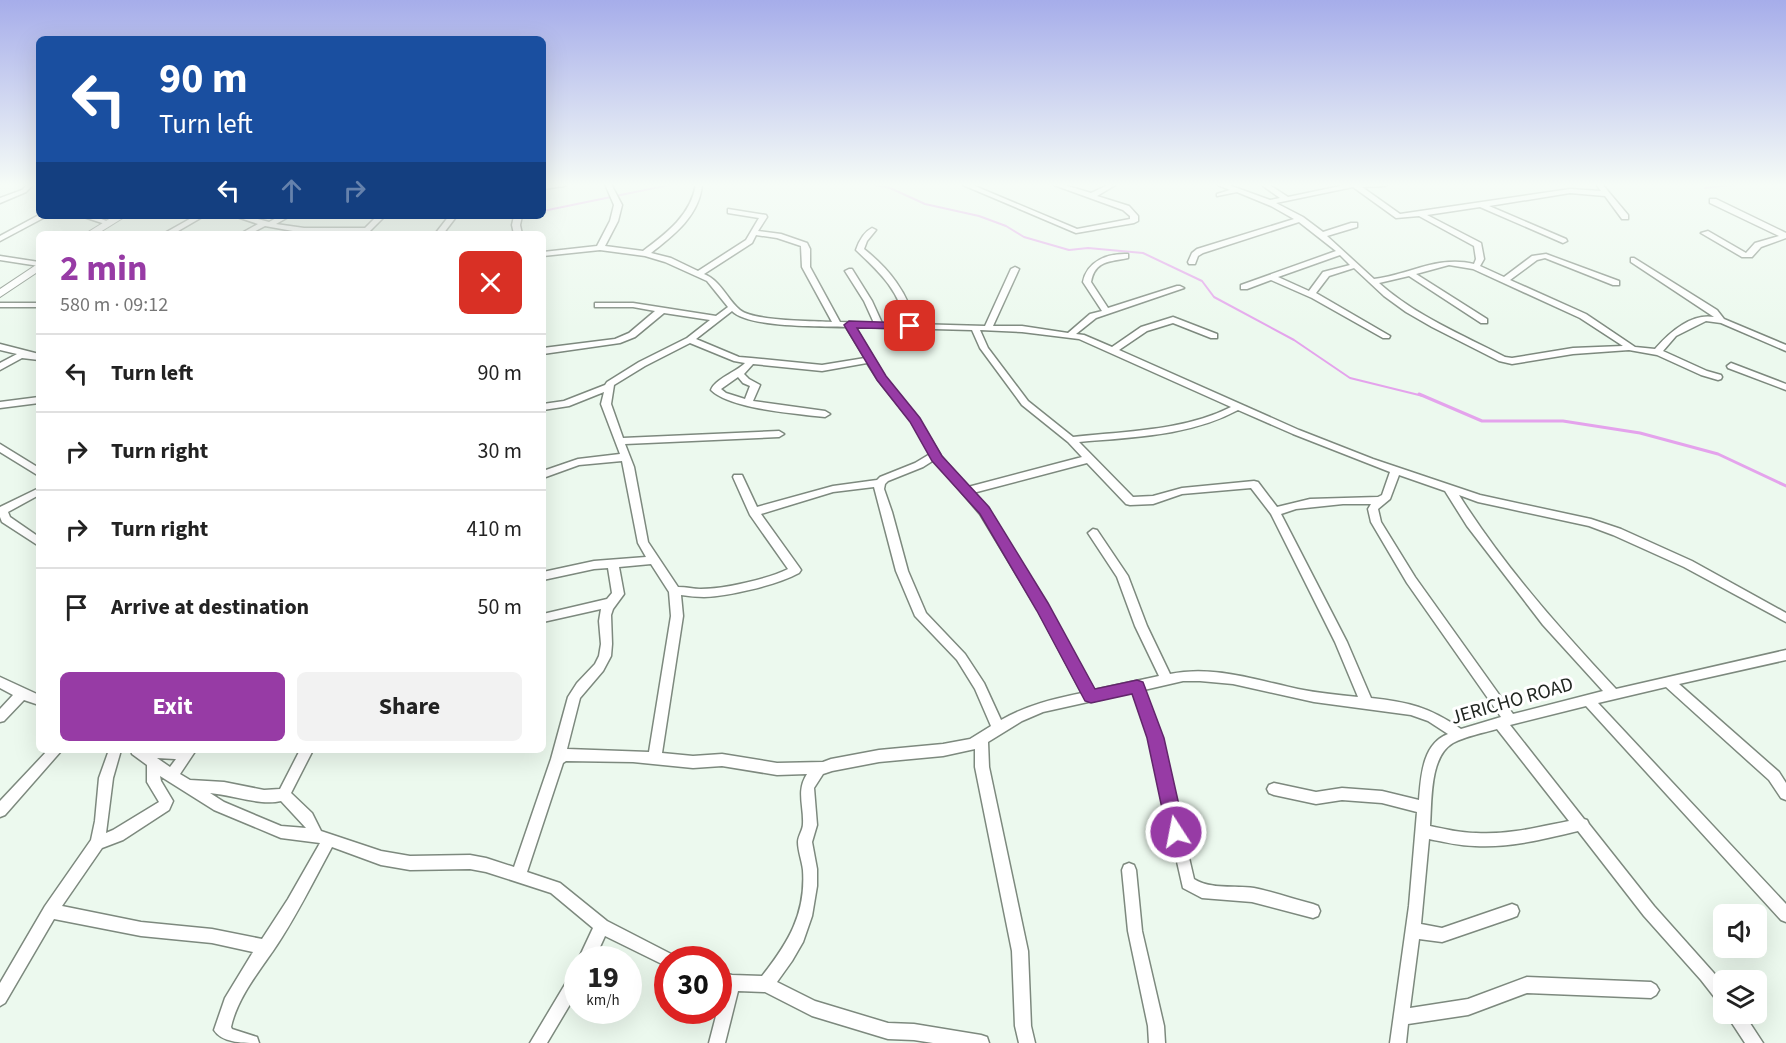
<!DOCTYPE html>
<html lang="en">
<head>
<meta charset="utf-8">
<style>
  :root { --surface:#fff; --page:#f2f2f2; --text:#222; --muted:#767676; --line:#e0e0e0; --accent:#973ba5 }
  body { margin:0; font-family:"Source Sans 3",sans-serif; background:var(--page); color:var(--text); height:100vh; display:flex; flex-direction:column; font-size:22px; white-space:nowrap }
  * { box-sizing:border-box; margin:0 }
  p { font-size:20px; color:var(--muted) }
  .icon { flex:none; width:33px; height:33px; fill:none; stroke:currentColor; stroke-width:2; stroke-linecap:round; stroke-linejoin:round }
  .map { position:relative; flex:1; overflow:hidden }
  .side { position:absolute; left:36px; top:231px; width:510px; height:522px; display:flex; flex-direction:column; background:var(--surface); border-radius:9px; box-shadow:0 6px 24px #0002 }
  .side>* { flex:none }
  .banner { position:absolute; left:36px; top:36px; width:510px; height:183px; border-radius:9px; box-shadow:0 6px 24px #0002; background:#1a4fa0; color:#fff; overflow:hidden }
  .fabs { position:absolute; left:1713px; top:904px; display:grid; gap:12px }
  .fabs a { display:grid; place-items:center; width:54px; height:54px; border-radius:9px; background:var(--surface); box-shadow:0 6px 24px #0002; font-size:30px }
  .speed { position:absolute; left:564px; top:946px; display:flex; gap:12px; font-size:30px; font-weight:700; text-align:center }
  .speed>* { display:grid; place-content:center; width:78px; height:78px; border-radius:50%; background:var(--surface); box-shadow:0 6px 24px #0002; line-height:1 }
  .speed small { font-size:15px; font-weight:400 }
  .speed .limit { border:9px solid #d22; background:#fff; color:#111 }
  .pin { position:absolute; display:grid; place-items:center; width:51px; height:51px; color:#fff; margin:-26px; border-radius:12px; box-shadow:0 3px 9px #0006 }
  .me { position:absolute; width:66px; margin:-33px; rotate:349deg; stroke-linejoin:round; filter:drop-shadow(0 0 4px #0008) }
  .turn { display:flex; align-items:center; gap:21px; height:126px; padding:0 24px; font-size:27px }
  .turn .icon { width:78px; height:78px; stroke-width:2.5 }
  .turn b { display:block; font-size:42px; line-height:51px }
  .lanes { display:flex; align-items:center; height:57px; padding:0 24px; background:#0003; justify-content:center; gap:30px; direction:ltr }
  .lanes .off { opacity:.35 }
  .round { display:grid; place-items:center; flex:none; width:63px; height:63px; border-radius:9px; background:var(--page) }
  .head { display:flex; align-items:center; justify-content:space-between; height:102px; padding:0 24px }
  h1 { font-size:36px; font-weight:700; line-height:45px; color:var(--accent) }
  .primary-button { display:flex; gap:12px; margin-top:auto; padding:12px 24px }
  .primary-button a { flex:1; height:69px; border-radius:9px; background:var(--accent); color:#fff; font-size:24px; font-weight:700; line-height:69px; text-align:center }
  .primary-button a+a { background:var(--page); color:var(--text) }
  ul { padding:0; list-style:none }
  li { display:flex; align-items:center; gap:18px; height:78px; padding:0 24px; border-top:2px solid var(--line) }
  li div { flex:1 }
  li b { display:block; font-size:22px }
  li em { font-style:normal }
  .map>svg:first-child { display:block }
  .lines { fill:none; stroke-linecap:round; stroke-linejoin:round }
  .stream-far1 { stroke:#e4a3ec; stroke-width:2 }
  .stream { stroke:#e4a3ec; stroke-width:3 }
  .minor-casing { stroke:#7d897e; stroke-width:3 }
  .major-casing { stroke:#7d897e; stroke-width:2 }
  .minor { fill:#fff; fill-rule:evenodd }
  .major { fill:#fff; fill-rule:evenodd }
  .route { fill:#973ba5; stroke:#62266b; stroke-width:1.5 }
  .labels { text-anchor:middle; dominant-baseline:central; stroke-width:6; stroke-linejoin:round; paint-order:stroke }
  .near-street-label { font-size:20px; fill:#212621; stroke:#fff }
</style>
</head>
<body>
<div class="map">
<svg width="1786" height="1043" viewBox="0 0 1786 1043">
  <rect width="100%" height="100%" fill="#ecf9ee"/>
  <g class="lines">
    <path class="stream-far1" d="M736,184H783
      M824,184H856
      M870,184L890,188L925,204L979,216L1006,226L1024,237L1069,250L1088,248L1143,253L1202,281L1214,297L1294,340L1350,378L1423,396
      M1705,188L1740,184
      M543,211L674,184"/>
    <path class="stream" d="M1419,394L1482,421H1563L1640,433L1718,454L1786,486"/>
    <defs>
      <path id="minor" d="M28,184H34L26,192L0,203V198L22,190Z
        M552,184H567L564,186L543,189V185Z
        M605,184H611L622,205L618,221L605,246L643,251C667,233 691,215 696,184H702C700,215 674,235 651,253L671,258L698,271L746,240L759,218L728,213V209L766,215L767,217L758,231L781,234L807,243L810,249V267L840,322L874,323L864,301L845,271L849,269H852L872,301L882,323L905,324C901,291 878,271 856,250C859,241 864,232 872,228L876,230L867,241L864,249C887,267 910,294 914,324L985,326L1011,269L1015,267L1019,269L993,326H1022L1068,333L1090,314L1102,311L1083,282C1087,261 1108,253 1128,254V258C1110,262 1095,260 1091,282L1108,308L1177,286H1180L1184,288L1096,318L1076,334L1084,335L1112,347L1141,327L1173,317L1217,334V338H1211L1173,323L1147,331L1119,350L1299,430L1373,459L1480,495L1591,519L1621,529L1692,561L1786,613V622L1684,567L1613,535L1589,526L1478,502L1459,495C1503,565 1559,628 1616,689L1786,650V660L1679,684L1779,772L1786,783V800L1781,798L1769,780L1666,687L1598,703L1786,904V922L1781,920L1586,706L1510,725L1584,819L1587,820L1589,824L1654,906L1721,981L1724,985V1006L1719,1003L1701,980L1644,916L1578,831C1544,839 1510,848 1475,846C1460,846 1444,842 1429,839L1421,924L1442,928L1512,904L1517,906L1519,911L1517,916L1512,918L1442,942L1419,939L1410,1008L1468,999L1527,977L1651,982L1656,985L1659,990L1656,995L1651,998L1527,993L1468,1015L1408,1024L1406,1043H1390L1409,906L1417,812L1382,803L1342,800L1316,804L1274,795L1269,793L1267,789L1269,785L1274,783L1316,792L1342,788L1382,791L1419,800C1421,777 1422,744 1448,734L1428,721L1411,715L1314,702L1233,684L1200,681H1183L1144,690L1161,738L1194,879C1212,890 1234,885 1254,888C1274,892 1293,899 1313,904L1318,906L1320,911L1318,916L1313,918L1252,902L1202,898L1183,888L1149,738L1133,692L1043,712L1022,721L988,742L989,767L1028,951L1031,1026L1035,1043H1019L1015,1026L1012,951L975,767V749L943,756L879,762L832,771L823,774L814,788L817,825L812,842L817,869V886L812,916L803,942L792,961L777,982L815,1001L888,1023L914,1024L981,1035L987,1037L989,1043H933L914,1040L888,1039L812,1016L765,992L738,991L725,1043H709L723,989L718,988V972L732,975L762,976C788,943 806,914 803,870C802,861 798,851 798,842C798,836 803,830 803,824C804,806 796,791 807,774L777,775L722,766L693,768L633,762L566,761L563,763L527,872L560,883L607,921L673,955L676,960H668V967L605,936L594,960H578L593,928L551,893L486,872L470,869L410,870L381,865L332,847C313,882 295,919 273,951C257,974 237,999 231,1027L232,1029L257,1037L259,1043C243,1043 222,1043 214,1030L225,998L253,952L212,943L141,936L54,919L5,1003L0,1006V983L45,906L91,840L95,821L99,778L109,750H121L113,778L106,833L113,830L159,802L147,782V765L132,754L131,750H196L180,774L190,780L224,782L264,790L280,789L300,750H313L291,793L312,813L321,831L381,851L410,856L470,855L486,858L514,867L551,759L568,697L577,683L595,664L599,656L601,644L599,621L601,609L543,622V614L607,599L612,593L608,568L594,569L543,580V572L594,561L646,557L638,543L622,461L579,465L543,478V471L578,459L620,454L601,404L604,392L569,406L543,410V404L564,401L605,385L607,382L639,362L687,338L710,320L664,313L635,337L620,343L543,354V348L615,339L629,333L655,311L633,307H595V303H633L716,316L728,307L707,281L665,262L645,256L600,250L543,256V252L597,246L610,221L614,205ZM756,235L777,238L801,246L802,267L832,322C812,321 753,321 740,310C727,299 721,281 704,274L752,243ZM732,311C748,328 822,326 846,327L865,358L822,365L751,358L739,357L696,339ZM855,327L972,330L980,348L1022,405L1068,442L1082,457L968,487L941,456L918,418L885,377ZM980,330L1022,332L1079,339L1231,407C1183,431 1126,431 1073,437L1028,401L988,348ZM690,343L734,361L745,363C736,372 715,379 711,390C729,408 789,413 815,416L825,417L830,414L825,411L753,401L760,385L749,379L744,374L753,364L822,371L867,363L878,380L911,421L930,454L915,463L880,477L877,480L833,486L757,507L742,475H734L733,477L750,515L788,569C768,579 724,589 701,589C694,589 686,587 678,587L648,542L634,467L625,444L779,437L784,434L779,431L623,438L611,404L614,385L645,366ZM738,377L743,383L750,386L745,399L726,393L721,389ZM1238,410L1293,434L1390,472L1382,495L1378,497L1310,499L1277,507L1258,482L1254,481L1182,488L1153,496L1133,497L1079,442C1133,437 1190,436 1238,410ZM934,460L980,514L1038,610L1082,693C1053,699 1027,705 1001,720L984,683L965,654L926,613L908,571L892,512L884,489L885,484L888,481L923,467ZM1087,463L1126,504L1130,505L1153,504L1182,494L1251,488L1271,514L1335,642L1358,697C1338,695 1318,693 1298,689C1256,680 1213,665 1170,674L1147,626L1128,576L1097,530L1093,529L1088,533L1117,577L1135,626L1159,676L1094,690L1046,604L988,508L973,493ZM1399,475L1445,491L1467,526L1543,625L1603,691L1513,714L1415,577L1381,522L1378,509L1390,499ZM874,487L896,571L915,616L957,660L975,689L991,726L970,739L943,744L879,750L831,759L823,762L777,763L722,754L693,756L662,753L683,616L681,595C689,596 696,597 704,597C730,596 777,585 799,573L801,570L799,567L761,514L833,492ZM1343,504H1371L1368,509L1371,522L1407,583L1501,717L1461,729C1429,707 1408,702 1371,698L1347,642L1281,514L1296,509ZM651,564L669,592L671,616L649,752L567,749L580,698L603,671L611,656L612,644L611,615L613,609L624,594L619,567ZM1497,729L1569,821C1539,827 1508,835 1476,833C1461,833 1445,829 1430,826C1432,802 1429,757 1453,743C1466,736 1483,733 1497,729ZM157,758L175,759H176L170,767ZM160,776L214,810L281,838L320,843L288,899L262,939L212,929L141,922L62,906L102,848L123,840L169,810L173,801L161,781ZM210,793C232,795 261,806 281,801L306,828L281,826L224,802Z
        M962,184H970L1077,229L1130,219V216L1123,210L1054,185L1053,184H1061L1091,193L1110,184H1117L1097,196L1129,206L1138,216V221L1134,223L1076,233L963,185Z
        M1217,184H1226L1270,200L1280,198L1263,186V184H1268L1288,197L1350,184H1388L1385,186L1362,187L1400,214L1570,189L1601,191L1596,184H1602L1628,215V219H1622L1605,196L1570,193L1489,206L1566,239L1567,241L1563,243L1480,207L1427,215L1481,243L1484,259L1480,266L1504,277L1532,256L1546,254L1619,281V285H1613L1545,258L1537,260L1510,280L1586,314L1635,347L1655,349C1669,333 1691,313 1714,317L1631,262V258H1634L1717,310L1724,319L1786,345V351L1721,323L1706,321L1676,336L1663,351L1707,371L1721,375L1722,377L1721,379L1718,380L1701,375L1657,355L1629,350L1573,354L1512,364L1499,361L1432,327L1406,312L1384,296L1354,268L1329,276L1316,293L1390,336L1389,338H1383L1312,298L1271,280L1247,289H1241V285L1336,251L1299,222L1203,253L1198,256L1195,264H1189L1188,262L1192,253L1197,249L1294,219L1271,206L1237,192L1217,196V194L1230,190L1218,185ZM1353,187L1396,218L1419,216L1474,246L1476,259L1474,264C1438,255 1408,275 1374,279L1327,236L1357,227V223H1351L1323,232L1303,217L1276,203ZM1340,255L1350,265L1323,272L1309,291L1278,277ZM1449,265L1473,269L1580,318L1623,346L1573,348L1512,358L1505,357C1461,334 1416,316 1379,283L1409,276L1481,323H1487V319L1416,274Z
        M1710,199H1716L1786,233V238L1761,247L1752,257H1742L1701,233L1708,231L1746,253L1755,243L1779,236L1710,203Z
        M39,215L47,216L0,241V236Z
        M81,216H93L112,223L108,225Z
        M195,216H204L173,234H163Z
        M234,216H246L269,222L280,216H290L276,224L304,228H365L377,216H385L367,234H359L361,232H359L304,233L265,226L250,234H240L258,224Z
        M449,216L456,217L443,234H435Z
        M514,216H522L520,225L522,234H514L512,225Z
        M0,256L39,262V266L0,260Z
        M0,303H39V307H0Z
        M0,344L39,354V360L22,358L0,370V363L17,354L0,350Z
        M1731,363L1786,384V390L1728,368L1727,366Z
        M39,397V403L0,408V402Z
        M0,444L39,468V476L0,452Z
        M39,488V495L8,512L10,517L39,537V546L2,522L0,517V507Z
        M0,677L39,695V705L24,700L4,721L0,722V709L13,695L0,688Z
        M48,750H62L5,815L0,817V801Z
        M1129,863L1134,865L1136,870L1142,931L1164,1026L1165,1043H1149L1148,1026L1128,931L1122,870L1124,865Z
        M578,969V991L547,1043H530L573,971Z
        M1726,1014H1744L1763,1043H1745Z"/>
      <path id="major" d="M114,216H126L97,234H85Z
        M39,263V271L0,297V289Z"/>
    </defs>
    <use href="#minor" class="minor-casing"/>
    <use href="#major" class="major-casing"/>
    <use href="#minor" class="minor"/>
    <use href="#major" class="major"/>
  </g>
  <linearGradient id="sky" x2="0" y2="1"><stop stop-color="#a6adea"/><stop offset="0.56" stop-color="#f6fcf7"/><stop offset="1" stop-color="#f6fcf7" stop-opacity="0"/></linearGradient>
  <rect width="1786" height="330" fill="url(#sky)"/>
  <path class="route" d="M849,321L910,323L916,326L910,329L857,328L886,376L920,418L942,456L989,507L1048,603L1095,689L1137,680L1143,682L1164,738L1185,832L1182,838L1176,840L1169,838L1167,832L1147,738L1132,694L1091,703L1085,701L1037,611L980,514L932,461L910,422L877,380L844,325Z"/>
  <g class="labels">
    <g class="near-street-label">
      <text transform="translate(1512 701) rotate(-16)">JERICHO ROAD</text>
    </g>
  </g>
</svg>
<div class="fabs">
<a><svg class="icon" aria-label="sound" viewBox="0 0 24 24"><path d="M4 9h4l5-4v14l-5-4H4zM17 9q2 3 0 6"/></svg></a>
<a><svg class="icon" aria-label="layers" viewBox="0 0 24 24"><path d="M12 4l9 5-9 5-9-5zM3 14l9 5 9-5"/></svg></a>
</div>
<div class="speed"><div>19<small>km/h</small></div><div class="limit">30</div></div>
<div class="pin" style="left:910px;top:326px;background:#d93025"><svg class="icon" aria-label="arrive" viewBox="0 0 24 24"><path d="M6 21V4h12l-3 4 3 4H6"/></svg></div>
<svg class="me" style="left:1176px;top:832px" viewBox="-20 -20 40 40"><circle r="17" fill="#973ba5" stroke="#fff" stroke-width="3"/><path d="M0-11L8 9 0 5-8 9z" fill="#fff"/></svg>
<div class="banner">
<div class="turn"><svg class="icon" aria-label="left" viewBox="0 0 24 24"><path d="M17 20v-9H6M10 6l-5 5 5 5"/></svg><div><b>90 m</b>Turn left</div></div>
<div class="lanes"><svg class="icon" aria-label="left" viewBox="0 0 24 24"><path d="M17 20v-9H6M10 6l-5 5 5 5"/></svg><svg class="icon off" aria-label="ahead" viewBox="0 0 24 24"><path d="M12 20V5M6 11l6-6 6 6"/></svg><svg class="icon off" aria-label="right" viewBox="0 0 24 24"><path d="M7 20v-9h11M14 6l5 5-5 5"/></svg></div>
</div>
<section class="side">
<div class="head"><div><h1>2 min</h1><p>580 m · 09:12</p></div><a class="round" style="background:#d93025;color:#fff"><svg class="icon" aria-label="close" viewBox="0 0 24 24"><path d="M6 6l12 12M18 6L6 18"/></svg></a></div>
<ul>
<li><svg class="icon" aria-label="left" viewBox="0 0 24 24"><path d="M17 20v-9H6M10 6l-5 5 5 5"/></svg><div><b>Turn left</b></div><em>90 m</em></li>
<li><svg class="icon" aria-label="right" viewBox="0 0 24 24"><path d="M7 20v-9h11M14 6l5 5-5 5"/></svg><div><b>Turn right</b></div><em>30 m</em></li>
<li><svg class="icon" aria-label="right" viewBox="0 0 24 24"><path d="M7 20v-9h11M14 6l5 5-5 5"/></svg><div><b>Turn right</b></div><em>410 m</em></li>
<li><svg class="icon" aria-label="arrive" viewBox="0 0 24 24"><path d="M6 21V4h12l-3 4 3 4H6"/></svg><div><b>Arrive at destination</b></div><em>50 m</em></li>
</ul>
<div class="primary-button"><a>Exit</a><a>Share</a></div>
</section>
</div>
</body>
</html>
